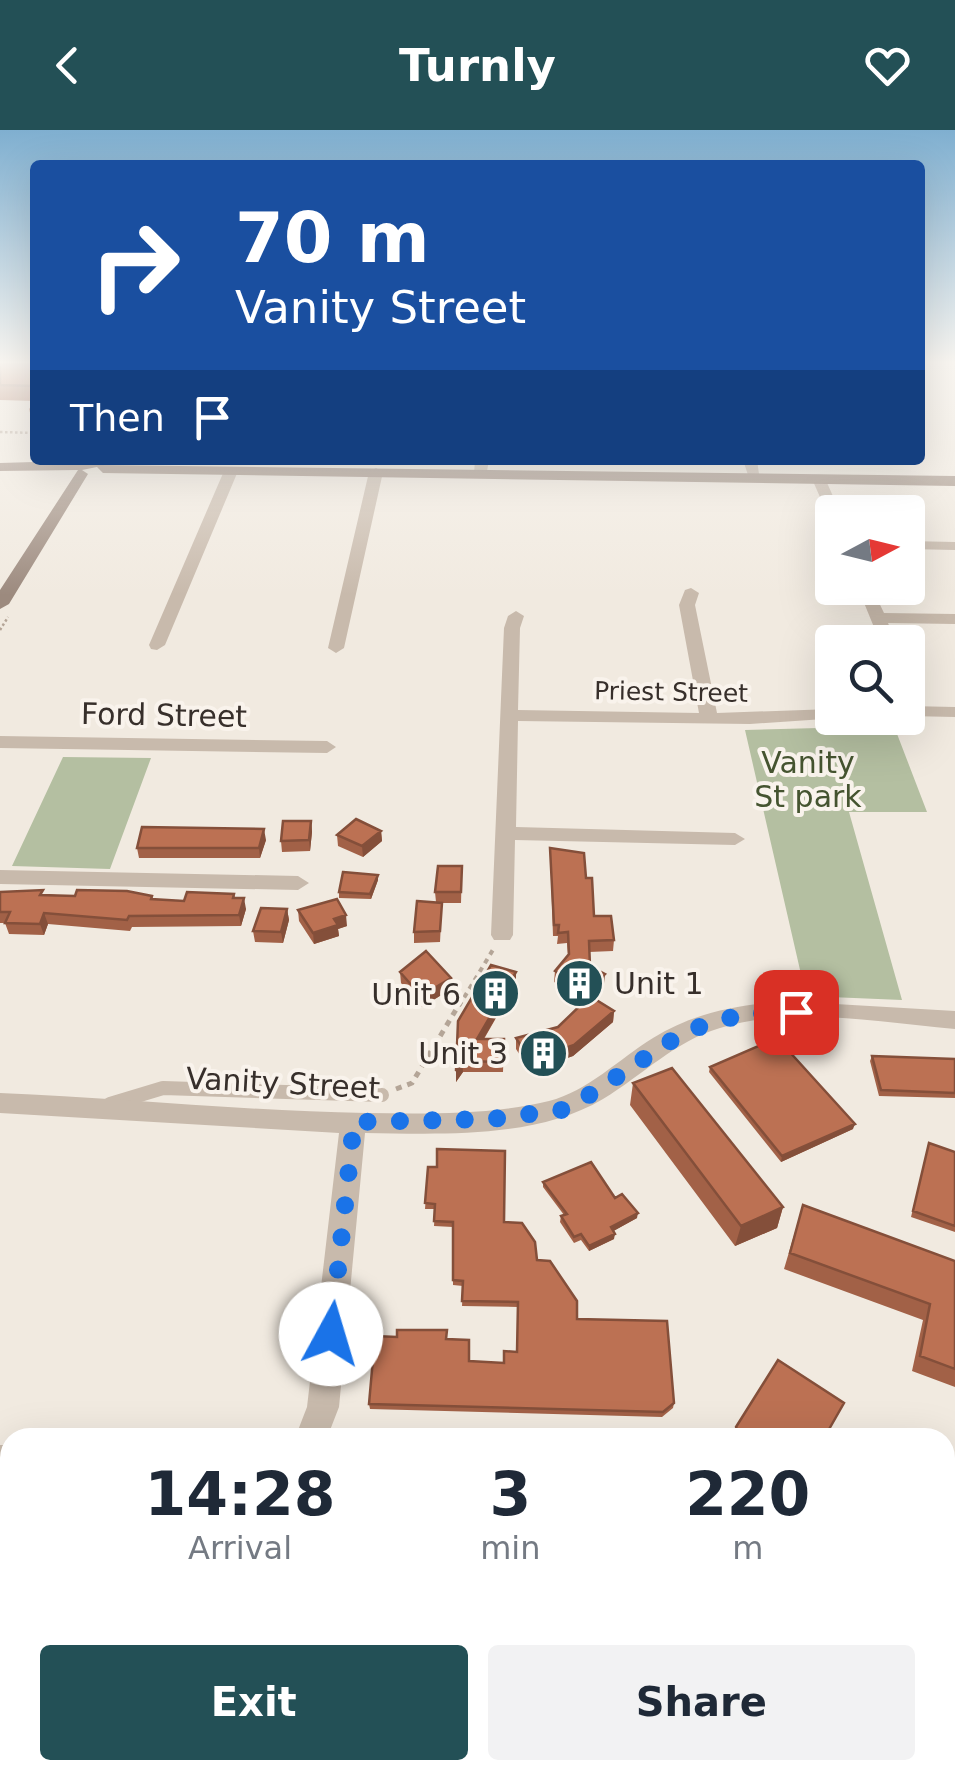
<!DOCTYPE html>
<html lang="en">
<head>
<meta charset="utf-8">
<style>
  :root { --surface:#fff; --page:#f2f2f3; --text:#1f2937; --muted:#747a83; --accent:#235056 }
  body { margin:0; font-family:"DejaVu Sans",sans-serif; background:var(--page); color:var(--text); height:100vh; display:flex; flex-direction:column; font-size:38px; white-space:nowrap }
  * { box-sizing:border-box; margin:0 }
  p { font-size:32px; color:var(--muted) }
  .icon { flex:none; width:55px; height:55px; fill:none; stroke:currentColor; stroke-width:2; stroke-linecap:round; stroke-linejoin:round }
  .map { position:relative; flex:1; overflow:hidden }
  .sheet { position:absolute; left:0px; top:1298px; width:955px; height:352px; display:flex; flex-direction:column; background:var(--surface); border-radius:30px 30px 0 0; box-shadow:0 10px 40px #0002 }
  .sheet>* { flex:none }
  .guide { position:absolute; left:30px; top:30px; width:895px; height:305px; border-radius:10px; box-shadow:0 10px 40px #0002; background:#1a4fa0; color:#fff; overflow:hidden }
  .needle { width:65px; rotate:83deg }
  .tools { position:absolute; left:815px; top:365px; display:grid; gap:20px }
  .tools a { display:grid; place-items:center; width:110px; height:110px; border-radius:10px; background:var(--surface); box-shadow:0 10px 40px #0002; font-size:50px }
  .pin { position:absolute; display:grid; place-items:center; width:85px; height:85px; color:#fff; margin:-42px; border-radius:20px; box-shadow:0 5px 15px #0006 }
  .me { position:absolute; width:110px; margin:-55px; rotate:6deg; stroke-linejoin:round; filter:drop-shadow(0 0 8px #0008) }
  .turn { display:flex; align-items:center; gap:35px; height:210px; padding:0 40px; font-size:45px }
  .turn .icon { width:130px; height:130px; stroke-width:2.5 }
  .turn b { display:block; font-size:70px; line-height:85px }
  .then { display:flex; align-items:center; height:95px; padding:0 40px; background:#0003; gap:20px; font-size:38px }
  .eta { display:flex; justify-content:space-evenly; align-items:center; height:170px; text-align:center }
  .eta b { font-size:60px; font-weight:700; line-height:70px }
  .action { display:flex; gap:20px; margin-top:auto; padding:20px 40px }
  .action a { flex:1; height:115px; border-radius:10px; background:var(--accent); color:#fff; font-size:40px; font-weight:700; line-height:115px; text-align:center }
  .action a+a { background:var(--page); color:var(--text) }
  header { display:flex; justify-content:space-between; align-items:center; height:130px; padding:0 40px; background:var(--accent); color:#fff; font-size:45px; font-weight:700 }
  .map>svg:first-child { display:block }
  .green { fill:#b4bfa1 }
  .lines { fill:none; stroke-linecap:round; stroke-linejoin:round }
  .path-far2 { stroke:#b4a597; stroke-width:2.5; stroke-dasharray:2.5 2.5; stroke-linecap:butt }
  .path-far1 { stroke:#b4a597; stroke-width:4; stroke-dasharray:5 5; stroke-linecap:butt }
  .path { stroke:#b4a597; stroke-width:5; stroke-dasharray:6 6; stroke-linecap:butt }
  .lane { stroke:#c8baac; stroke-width:14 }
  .street { fill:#c8baac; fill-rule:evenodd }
  .secondary { fill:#9c8a7e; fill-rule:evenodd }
  .wall { fill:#a26147 }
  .shaded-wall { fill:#844f3a }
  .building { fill:#bc7153; stroke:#844f3a; stroke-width:2.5 }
  .route { stroke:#1a73e8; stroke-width:18; stroke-dasharray:0 32.4 }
  .labels { text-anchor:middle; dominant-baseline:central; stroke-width:8; stroke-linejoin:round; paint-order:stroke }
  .far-street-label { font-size:25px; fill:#372f2b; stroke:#f9f3ec }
  .street-label { font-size:30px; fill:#372f2b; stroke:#f9f3ec }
  .park-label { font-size:30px; fill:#455430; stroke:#f9f3ec }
  .poi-label { font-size:30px; fill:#372f2b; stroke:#f9f3ec; text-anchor:end }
</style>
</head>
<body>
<header><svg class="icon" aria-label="back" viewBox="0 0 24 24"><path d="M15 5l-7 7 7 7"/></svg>Turnly<svg class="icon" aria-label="heart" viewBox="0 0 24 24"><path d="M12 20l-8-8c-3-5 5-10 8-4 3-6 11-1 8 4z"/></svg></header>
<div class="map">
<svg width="955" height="1649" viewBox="0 0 955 1649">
  <rect width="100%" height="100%" fill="#f1eae0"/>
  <path class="green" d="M894,596L927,682H849L902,870L806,866L745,600Z
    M63,627L151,628L110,739L12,736Z"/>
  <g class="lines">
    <path class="path-far2" d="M0,302L35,303
      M821,392L830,414
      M0,500L8,487"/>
    <path class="path-far1" d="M459,876L494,818"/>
    <path class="path" d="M396,959L412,953L460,873"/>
    <path class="lane" d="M110,974L163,958L382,965"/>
    <path class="street" d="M475,330H489L486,347L474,344Z
      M743,330H757L760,351H750Z
      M231,337L238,341L165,515L157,520L151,519L149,515L224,341Z
      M376,338L383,342L344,518L336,523L328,518L369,342Z
      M814,346H824L840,382L828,385L812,349Z
      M908,411L955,412V420L908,419Z
      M691,458L699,463L695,475L717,583L832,579V588H839L750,594L518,591L516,697L735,703L745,709L735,715L515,710L513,805L510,810H494L491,805L504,498L508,486L516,481L524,486L520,498L518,580L699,583L679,475L685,460Z
      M858,458H872L884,483L955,484V494L888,493L896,512H880Z
      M908,576L955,577V587L908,586Z
      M0,606L327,611L336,617L327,623L0,618Z
      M0,740L298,746L309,753L298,760L0,754Z
      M784,871L955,881V899C879,893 794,875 720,898C675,911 643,945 603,969C536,1009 441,1004 365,1003L339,1277L327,1308H295L307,1277L339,1003L0,983V963C122,968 244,981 366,983C425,984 491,985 549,971C588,961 619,929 653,908C693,883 737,875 784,871Z
      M0,1315H10V1347H0Z"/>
    <path class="secondary" d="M101,330L102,335L955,346V356L103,343L97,337L82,340L88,344L9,474L0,479V460L78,340L0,341V333Z"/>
  </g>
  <path class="wall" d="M0,234H35V271L0,270Z
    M35,271V294H33L29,279Z
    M311,691L312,702L310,721L282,722L281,711Z
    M381,701L382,711L363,727L338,716L337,705Z
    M266,710L260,728H139L137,718Z
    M550,718L586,748L594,786L614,810L613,821L589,822L590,836L604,854L592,867L614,881L613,892L573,926L530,941L516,919V908L558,897L585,871L554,852L555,841L568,826L567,813L557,814L558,806H553Z
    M462,736L461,773H442L440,812L414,813V802L436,772L435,762Z
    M378,750L371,769L339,768V762Z
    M0,762L75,766H152L153,769L184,771L234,764L235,768L246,779L241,796L132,797L130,801L48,794L44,805L9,804L5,793H0Z
    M287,779L289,790L283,813L255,812L253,801Z
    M298,780L347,796L338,799L339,806L314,814L299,791Z
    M400,842L451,859L422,877L401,853Z
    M516,853L484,909H504L503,942H463L456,952V941Z
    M872,926L955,929V968L879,966L870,931Z
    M710,937L853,999L781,1032L709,942Z
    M633,953L783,1077L777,1098L735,1116L630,975Z
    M929,1013L955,1022V1102L911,1087Z
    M428,1037L504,1092L537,1130L577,1189L674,1273L673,1278L662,1287L370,1279L369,1274L447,1209L469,1231L504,1233L517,1222L518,1177L462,1176L463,1156L453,1155V1097L434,1096L435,1079H425Z
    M543,1052L615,1068L637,1088L613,1101L614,1109L589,1121L581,1110L574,1113L560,1092L561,1086L564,1085L543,1057Z
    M803,1075L955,1131V1257L912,1241L923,1190L784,1139Z
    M945,1335L955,1336V1450H945Z"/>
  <path class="shaded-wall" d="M311,691L312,702L310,721L309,710Z
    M264,699L266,710L260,728L259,718Z
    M381,701L382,711L363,727L362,716Z
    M378,745V750L371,769L370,764Z
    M244,768L246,779L241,796L239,785Z
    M287,779L289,790L283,813L281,802Z
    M44,783L48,794L44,805L40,794Z
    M346,785L347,796L338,799L339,806L314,814L313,803L334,789Z
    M516,842V853L477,920V909Z
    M605,844L604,854L588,872L589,861Z
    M451,848V859L422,877L421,866Z
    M614,881L613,892L573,926L530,941V930Z
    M462,931L463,942L456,952V941Z
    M855,994L853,999L781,1032L782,1026Z
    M783,1077L777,1098L735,1116L741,1096Z
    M638,1083L637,1088L610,1103L611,1097Z
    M615,1104L614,1109L589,1121V1116Z"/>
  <path class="building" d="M0,234H35V256L0,255Z
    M356,689L381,701L362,716L337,705Z
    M283,691H311L309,710L281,711Z
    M142,697L264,699L259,718H137Z
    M550,718L584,723L586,748H592L594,786H611L614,810L589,811L590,836L605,844L589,861L555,841L569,824L568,802L558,803L559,795H554Z
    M438,736H462L461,762H435Z
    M343,742L378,745L370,764L339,762Z
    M43,760L40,765L75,766L77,760L127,761L152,766L151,769L184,771L187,762L234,764L233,768H244L239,785L129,786L127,790L44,783L40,794L5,793L10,782H0V762Z
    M337,769L346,785L334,789L338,795L313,803L298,780Z
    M417,771L442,773L440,801L414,802Z
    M261,778L287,779L281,802L253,801Z
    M426,821L451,848L421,866L400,842Z
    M491,835L516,842L477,909H504L503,932L462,931L456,941L458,891Z
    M590,866L614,881L574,915L530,930L516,908L558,897Z
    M777,908L855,994L782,1026L710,937Z
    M872,926L955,929V963L881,960Z
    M672,938L783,1077L741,1096L633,953Z
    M929,1013L955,1022V1096L913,1081Z
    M437,1019L505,1021L504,1092L522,1093L535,1112L537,1130L550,1131L577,1171V1189L667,1191L674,1273L663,1282L369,1274L375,1206L397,1207V1200H447L446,1209L469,1210V1231L504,1233V1221L517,1222L518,1172L462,1171L463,1151L453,1150V1092L434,1091L435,1074L425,1073L428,1037H437Z
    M591,1032L615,1068L622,1064L638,1083L611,1097L615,1104L589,1116L581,1104L574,1107L561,1086L567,1084L543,1052Z
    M803,1075L955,1131V1239L920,1226L930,1174L790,1123Z
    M778,1230L844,1273L824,1308H740L736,1297Z
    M945,1335L955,1336V1433H945Z
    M0,1404H10V1580H0Z"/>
  <linearGradient id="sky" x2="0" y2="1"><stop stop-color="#7fafd0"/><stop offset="0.5" stop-color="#f9f6f1"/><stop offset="1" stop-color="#f9f6f1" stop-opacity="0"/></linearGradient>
  <rect width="955" height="465" fill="url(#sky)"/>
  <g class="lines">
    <path class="route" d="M331,1204L354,992L492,989L568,979L686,901L743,884L796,882"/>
  </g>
  <defs>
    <symbol id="building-disc" viewBox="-11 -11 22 22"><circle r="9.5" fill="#235056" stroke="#f9f3ec"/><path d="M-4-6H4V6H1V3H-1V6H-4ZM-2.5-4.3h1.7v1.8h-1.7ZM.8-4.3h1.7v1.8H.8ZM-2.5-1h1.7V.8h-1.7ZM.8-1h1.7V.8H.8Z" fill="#fff"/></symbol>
  </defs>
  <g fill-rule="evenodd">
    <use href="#building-disc" x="552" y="826" width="55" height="55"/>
    <use href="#building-disc" x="468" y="836" width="55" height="55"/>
    <use href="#building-disc" x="516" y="896" width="55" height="55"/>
  </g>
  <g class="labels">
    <g class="far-street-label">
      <text transform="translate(671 562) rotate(1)">Priest Street</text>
    </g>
    <g class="street-label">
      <text transform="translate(164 585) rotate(1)">Ford Street</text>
      <text transform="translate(283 953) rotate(3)">Vanity Street</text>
    </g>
    <g class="park-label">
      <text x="808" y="632">Vanity<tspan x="808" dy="34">St park</tspan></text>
    </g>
    <g class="poi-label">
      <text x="614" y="853" text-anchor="start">Unit 1</text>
      <text x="461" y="864">Unit 6</text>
      <text x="508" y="923">Unit 3</text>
    </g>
  </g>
</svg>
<div class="tools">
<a><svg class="needle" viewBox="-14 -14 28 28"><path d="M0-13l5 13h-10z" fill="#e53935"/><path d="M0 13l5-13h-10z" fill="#747a83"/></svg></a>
<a><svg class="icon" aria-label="search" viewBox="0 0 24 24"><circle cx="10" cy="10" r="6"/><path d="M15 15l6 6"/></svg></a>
</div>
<div class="pin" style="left:796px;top:882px;background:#d93025"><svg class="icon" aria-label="arrive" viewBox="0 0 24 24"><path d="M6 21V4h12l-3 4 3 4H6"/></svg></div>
<svg class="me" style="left:331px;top:1204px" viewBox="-20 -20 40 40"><circle r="19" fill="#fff"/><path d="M0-13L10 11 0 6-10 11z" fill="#1a73e8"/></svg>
<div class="guide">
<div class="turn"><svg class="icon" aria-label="right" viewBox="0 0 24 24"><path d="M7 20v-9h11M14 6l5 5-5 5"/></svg><div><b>70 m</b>Vanity Street</div></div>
<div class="then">Then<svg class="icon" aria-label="arrive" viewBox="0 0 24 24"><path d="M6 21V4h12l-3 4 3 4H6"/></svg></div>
</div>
<section class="sheet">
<div class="eta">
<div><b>14:28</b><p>Arrival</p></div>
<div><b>3</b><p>min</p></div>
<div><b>220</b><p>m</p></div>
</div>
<div class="action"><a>Exit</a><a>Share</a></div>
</section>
</div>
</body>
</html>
